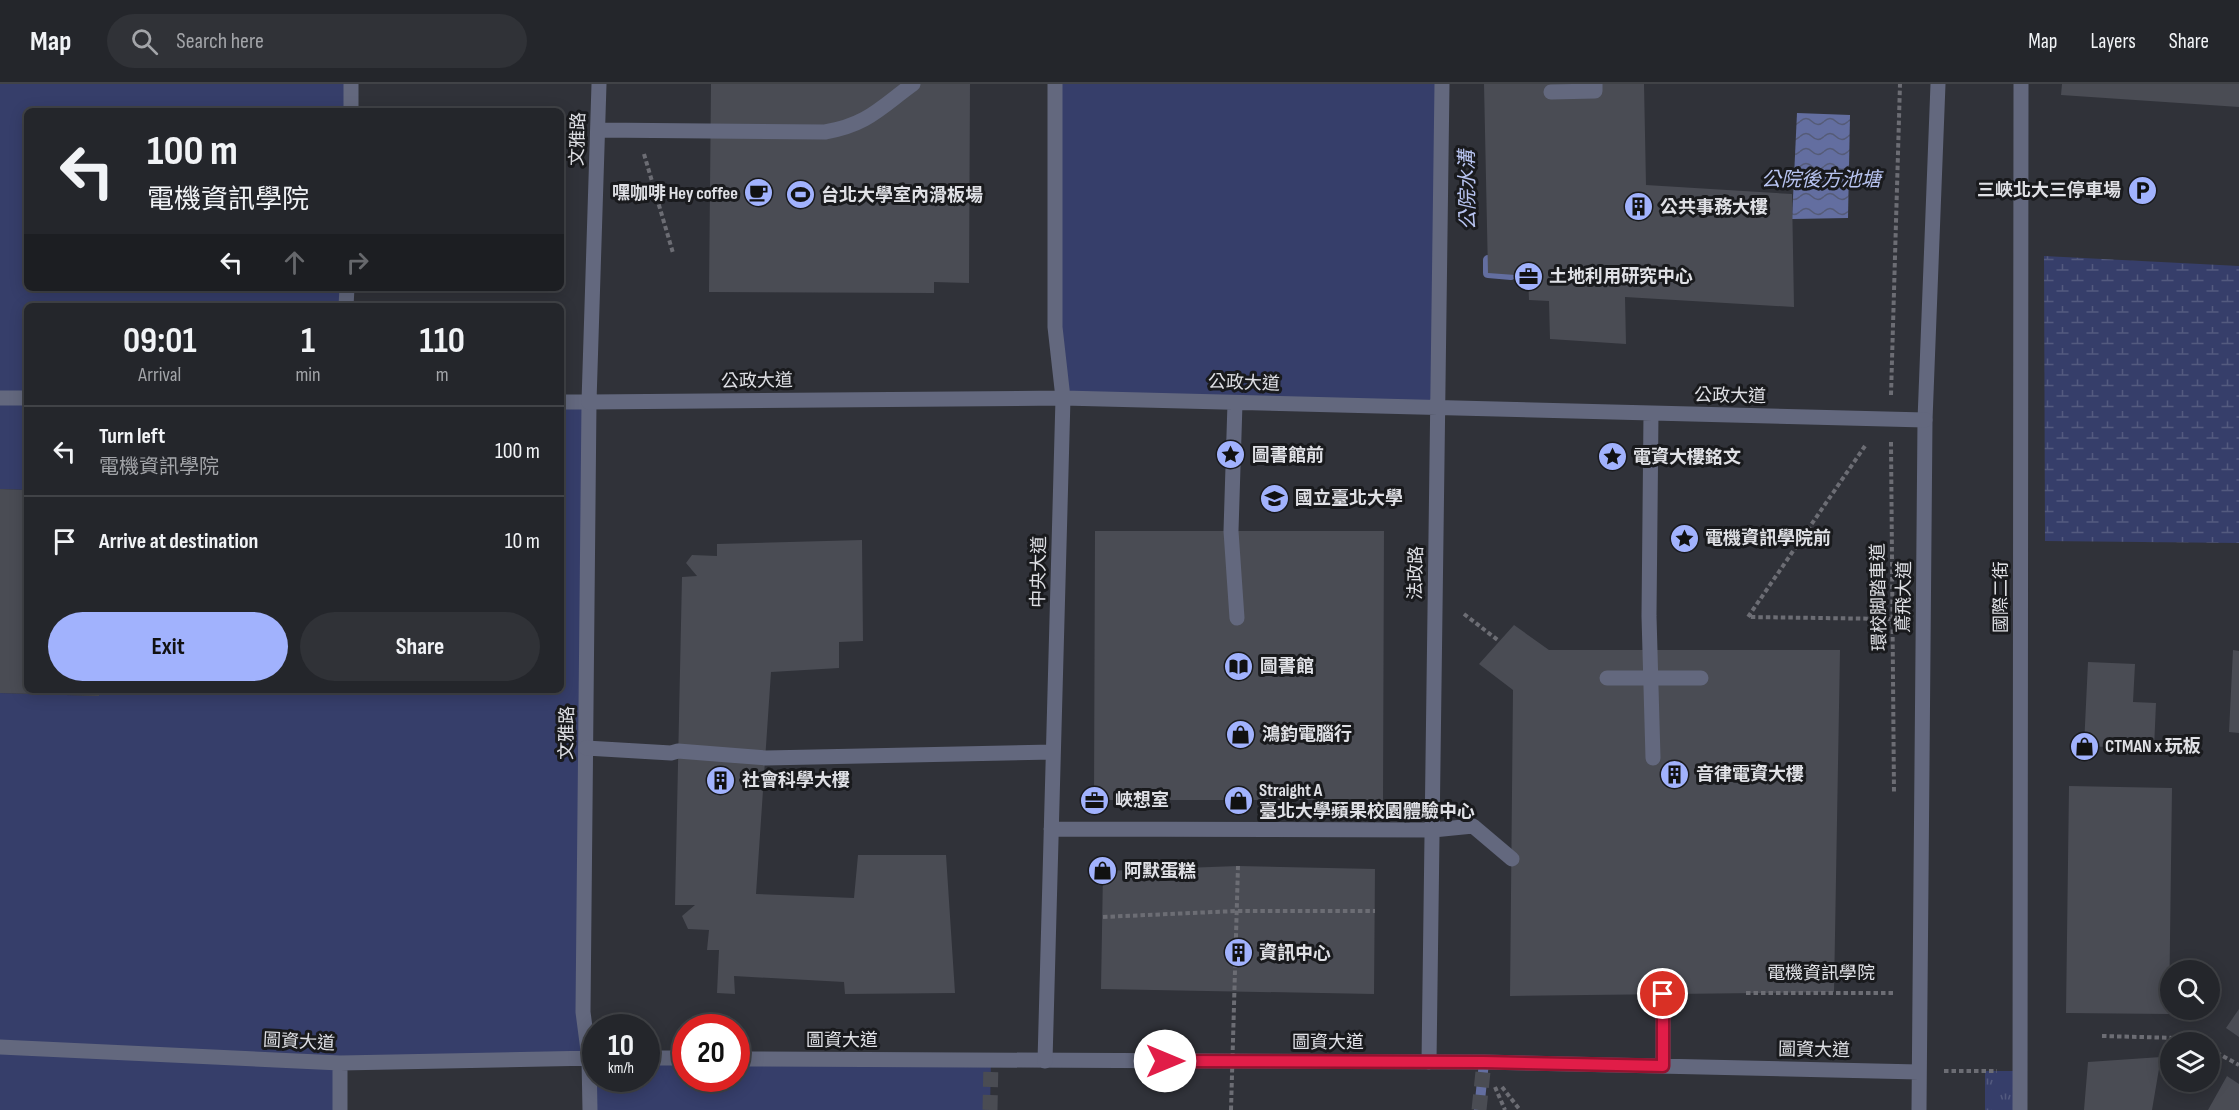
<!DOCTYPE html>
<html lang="en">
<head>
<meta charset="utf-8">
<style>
  :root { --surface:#24262b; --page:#303237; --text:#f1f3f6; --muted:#a3a5a9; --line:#414347; --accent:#a1b2fd }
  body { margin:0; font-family:"Sofia Sans Condensed","Noto Sans TC",sans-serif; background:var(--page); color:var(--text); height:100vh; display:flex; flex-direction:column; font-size:22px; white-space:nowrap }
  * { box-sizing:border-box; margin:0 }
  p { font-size:20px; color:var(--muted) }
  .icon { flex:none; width:33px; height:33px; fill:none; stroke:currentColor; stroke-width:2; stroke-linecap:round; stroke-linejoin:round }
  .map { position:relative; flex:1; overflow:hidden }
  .side { position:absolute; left:24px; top:219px; width:540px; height:390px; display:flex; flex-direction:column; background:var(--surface); border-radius:9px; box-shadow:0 3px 15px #0003,0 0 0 2px var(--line) }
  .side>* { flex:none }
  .guide { position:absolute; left:24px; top:24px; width:540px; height:183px; border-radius:9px; box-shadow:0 3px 15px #0003,0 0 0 2px var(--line); background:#24262b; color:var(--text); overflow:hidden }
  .tools { position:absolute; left:2160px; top:876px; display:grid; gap:12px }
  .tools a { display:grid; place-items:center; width:60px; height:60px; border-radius:50%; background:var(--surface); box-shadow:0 3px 15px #0003,0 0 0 2px var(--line); font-size:30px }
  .speed { position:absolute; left:582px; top:930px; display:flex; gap:12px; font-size:30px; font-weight:700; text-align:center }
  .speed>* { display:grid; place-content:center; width:78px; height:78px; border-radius:50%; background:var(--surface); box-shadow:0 3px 15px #0003,0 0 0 2px var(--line); line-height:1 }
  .speed small { font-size:15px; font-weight:400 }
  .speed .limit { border:9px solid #d22; background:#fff; color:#111 }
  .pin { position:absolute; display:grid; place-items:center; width:51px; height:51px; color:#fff; margin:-26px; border:3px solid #fff; border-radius:50%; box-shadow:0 2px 6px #0007 }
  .me { position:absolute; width:66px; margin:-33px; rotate:90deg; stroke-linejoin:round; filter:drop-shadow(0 0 4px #0008) }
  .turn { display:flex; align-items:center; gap:21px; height:126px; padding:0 24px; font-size:27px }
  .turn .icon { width:78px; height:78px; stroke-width:2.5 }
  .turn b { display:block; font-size:42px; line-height:51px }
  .lanes { display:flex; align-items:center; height:57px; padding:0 24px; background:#0003; justify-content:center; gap:30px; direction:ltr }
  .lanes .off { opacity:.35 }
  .eta { display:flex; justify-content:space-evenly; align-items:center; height:102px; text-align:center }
  .eta b { font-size:36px; font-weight:700; line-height:42px }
  .button { display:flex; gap:12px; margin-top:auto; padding:12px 24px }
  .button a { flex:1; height:69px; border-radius:36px; background:var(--accent); color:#111; font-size:24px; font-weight:700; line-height:69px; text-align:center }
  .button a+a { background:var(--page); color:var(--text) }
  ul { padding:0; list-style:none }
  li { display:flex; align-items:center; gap:18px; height:90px; padding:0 24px; border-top:2px solid var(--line) }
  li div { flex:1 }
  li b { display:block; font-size:22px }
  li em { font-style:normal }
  header { display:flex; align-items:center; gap:36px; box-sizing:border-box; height:84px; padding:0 30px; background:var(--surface); border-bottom:2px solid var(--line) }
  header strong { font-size:28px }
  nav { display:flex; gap:33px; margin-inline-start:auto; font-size:21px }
  .search { width:420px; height:54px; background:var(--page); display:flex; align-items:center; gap:15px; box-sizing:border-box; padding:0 21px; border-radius:33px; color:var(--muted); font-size:22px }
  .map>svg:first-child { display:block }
  .grass { fill:#363e6a }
  .wetland { fill:url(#wetland-marsh) }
  .park { fill:url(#park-tufts) }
  .water { fill:url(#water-waves) }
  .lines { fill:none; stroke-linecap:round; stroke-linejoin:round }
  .stream { stroke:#636ea0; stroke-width:10 }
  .building { fill:#4a4c54 }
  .street-tunnel { stroke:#4a4c53; stroke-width:15; stroke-dasharray:15 8; stroke-linecap:butt }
  .path { stroke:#6c6d74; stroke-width:4; stroke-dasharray:4.5 3; stroke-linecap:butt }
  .lane { stroke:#63687e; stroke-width:15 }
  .street { stroke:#63687e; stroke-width:15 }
  .path-bridge { stroke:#6c6d74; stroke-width:4; stroke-dasharray:4.5 3; stroke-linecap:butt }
  .route-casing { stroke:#92132f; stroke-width:15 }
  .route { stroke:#e11d48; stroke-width:10 }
  .labels { text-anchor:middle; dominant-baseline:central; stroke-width:6; stroke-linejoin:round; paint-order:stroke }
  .street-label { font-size:18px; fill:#dfe0e5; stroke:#191a1d }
  .poi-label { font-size:18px; font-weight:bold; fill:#dfe0e5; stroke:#191a1d; text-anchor:start }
  .water-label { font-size:20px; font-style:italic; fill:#b8c4f1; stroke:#191a1d }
</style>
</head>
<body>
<header>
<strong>Map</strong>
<div class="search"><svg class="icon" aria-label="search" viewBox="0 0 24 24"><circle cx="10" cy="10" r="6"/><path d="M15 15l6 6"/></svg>Search here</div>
<nav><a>Map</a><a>Layers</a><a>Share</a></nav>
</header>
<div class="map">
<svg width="2239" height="1026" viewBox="0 0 2239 1026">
  <defs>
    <pattern id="wetland-marsh" width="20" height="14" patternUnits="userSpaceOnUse" patternTransform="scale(1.5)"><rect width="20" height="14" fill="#363e6a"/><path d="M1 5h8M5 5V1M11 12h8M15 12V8" fill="none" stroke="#535a7f"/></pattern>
    <pattern id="park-tufts" width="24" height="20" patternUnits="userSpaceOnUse" patternTransform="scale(1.5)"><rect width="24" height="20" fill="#363e6a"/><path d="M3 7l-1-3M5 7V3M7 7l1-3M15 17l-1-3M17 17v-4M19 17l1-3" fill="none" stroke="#535a7f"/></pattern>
    <pattern id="water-waves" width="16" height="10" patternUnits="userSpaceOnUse" patternTransform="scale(1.5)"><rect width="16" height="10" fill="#636ea0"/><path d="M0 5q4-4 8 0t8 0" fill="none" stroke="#555b77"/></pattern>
  </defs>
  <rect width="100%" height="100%" fill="#303239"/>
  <path class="grass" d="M0,0H351V27H27V204H347L346,222H27V406L0,405Z
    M1055,0H1442L1437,324L1063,314Z
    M561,318H589L583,928L596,994H646L647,974H685L686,994H736L737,975L991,976L990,1026H590L589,974L340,979V1026H0V609L99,612L100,606H561Z"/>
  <path class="wetland" d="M2044,172L2239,182V459L2045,457Z"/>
  <path class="park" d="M1985,987H2020V1026H1985Z"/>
  <path class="water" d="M1797,29L1850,31L1848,134L1792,135Z"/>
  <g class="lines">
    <path class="stream" d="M1488,176V189L1511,191
      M1479,1026L1484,978"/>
  </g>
  <path class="building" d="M711,0H970L969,199L934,198V209L709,208Z
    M1484,0H1644L1646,101L1792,110L1794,223L1625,213L1626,260L1550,255L1549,217L1529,216L1528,192L1488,189Z
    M2062,0H2239V23L2061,11Z
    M0,405L27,406V606H100L99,612L0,609Z
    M1095,447H1384L1383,716H1094Z
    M862,456L863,557L839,558V584L771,588L756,810L854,814L858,771H946L955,909L845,910L844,898L734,892L735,910L717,909L719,866H707L709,846L688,845L682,832L695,821H675L682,493L697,492L686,479L692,471L717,472V460Z
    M1514,541L1549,566H1840L1834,908L1510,912L1513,606L1479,580Z
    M2233,566L2239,567V649L2229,648Z
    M2088,578L2135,580L2133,618L2156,619L2154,665L2084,662Z
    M2069,702L2172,704L2169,930L2066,929Z
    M1238,782L1375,785L1374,910L1101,905L1103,787Z
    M2239,925V953L2226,944Z
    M2161,973L2152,1026H2084L2088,978Z
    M2227,992L2239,1000V1026H2208Z"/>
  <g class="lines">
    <path class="street-tunnel" d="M990,1026L991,976
      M1479,1026L1484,978"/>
    <path class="path" d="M644,70L673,169
      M1891,311L1900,0
      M1891,358L1894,710
      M1865,362L1748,533L1893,535
      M1464,530L1499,557
      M1103,833L1236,827H1375
      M1746,909H1895
      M2102,952L2178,954L2192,958
      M2210,965L2239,981
      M1944,987H1997
      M1495,1003L1505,1026
      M1502,1003L1520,1026"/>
    <path class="lane" d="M0,314H27
      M561,318H589L583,928L589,974L590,1026
      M0,963L340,979L596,974
      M646,974H686
      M736,975L1484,978L1919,988
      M340,979V1026
      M1663,982V910
      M1919,1026L1925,336L1938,0"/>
    <path class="street" d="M599,0L589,318L1063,314L1925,336
      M1551,8L1595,7V0
      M351,27V0
      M598,46L825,48C867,41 880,24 913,0
      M346,222L347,204
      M1235,319L1231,447L1237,534
      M1651,329L1649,532L1653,674
      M1607,594H1701
      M586,664L671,669L678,667L766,674L1053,668
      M1051,745L1433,746L1473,742L1512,775
      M1045,977L1063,314L1055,243V0
      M1429,978L1442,0
      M2020,1026L2021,0"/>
    <path class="path-bridge" d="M1231,1026L1238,782"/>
  </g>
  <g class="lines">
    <defs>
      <path id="route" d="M1165,977L1484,978L1663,982V910"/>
    </defs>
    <use href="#route" class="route-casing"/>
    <use href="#route" class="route"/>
  </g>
  <defs>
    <symbol id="parking-disc" viewBox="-11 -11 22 22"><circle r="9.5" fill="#a1b2fd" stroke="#191a1d"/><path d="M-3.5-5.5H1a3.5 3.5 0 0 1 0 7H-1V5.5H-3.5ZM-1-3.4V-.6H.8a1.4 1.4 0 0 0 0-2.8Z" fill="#111"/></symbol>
    <symbol id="cafe-disc" viewBox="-11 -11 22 22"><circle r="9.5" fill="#a1b2fd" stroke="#191a1d"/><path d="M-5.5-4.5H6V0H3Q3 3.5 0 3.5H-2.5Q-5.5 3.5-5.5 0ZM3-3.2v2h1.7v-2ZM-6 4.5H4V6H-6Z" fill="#111"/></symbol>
    <symbol id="stadium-disc" viewBox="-11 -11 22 22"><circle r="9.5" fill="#a1b2fd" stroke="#191a1d"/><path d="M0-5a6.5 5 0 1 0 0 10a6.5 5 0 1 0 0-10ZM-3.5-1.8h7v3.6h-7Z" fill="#111"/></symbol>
    <symbol id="building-disc" viewBox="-11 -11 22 22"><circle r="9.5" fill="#a1b2fd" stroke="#191a1d"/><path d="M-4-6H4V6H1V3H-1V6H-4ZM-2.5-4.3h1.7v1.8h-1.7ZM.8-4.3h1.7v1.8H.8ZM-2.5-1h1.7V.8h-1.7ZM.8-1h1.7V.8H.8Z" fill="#111"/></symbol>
    <symbol id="office-disc" viewBox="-11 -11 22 22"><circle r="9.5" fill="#a1b2fd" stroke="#191a1d"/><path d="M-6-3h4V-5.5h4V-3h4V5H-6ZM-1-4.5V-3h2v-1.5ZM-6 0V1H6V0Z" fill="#111"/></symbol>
    <symbol id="sight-disc" viewBox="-11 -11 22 22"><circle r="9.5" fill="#a1b2fd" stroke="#191a1d"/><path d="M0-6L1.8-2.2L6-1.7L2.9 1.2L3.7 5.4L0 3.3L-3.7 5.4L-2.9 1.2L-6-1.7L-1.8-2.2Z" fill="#111"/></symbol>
    <symbol id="university-disc" viewBox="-11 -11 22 22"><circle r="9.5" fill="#a1b2fd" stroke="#191a1d"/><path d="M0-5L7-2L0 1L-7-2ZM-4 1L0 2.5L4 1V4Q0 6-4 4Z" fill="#111"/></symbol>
    <symbol id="library-disc" viewBox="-11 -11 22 22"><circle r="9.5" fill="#a1b2fd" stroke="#191a1d"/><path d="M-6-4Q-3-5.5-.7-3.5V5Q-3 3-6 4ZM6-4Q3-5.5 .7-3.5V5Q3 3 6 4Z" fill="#111"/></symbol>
    <symbol id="shop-disc" viewBox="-11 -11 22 22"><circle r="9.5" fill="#a1b2fd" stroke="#191a1d"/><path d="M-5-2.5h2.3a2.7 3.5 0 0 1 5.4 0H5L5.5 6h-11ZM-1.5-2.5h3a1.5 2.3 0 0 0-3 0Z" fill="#111"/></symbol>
  </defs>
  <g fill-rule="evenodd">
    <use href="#parking-disc" x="2126" y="90" width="33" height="33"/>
    <use href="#cafe-disc" x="742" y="92" width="33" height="33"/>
    <use href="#stadium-disc" x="784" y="94" width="33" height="33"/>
    <use href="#building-disc" x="1622" y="106" width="33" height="33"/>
    <use href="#office-disc" x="1512" y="176" width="33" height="33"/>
    <use href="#sight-disc" x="1214" y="354" width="33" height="33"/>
    <use href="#sight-disc" x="1596" y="356" width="33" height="33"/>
    <use href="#university-disc" x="1258" y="398" width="33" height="33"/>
    <use href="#sight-disc" x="1668" y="438" width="33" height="33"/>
    <use href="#library-disc" x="1222" y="566" width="33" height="33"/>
    <use href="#shop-disc" x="1224" y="634" width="33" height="33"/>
    <use href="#shop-disc" x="2068" y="646" width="33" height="33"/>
    <use href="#building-disc" x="1658" y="674" width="33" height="33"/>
    <use href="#building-disc" x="704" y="680" width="33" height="33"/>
    <use href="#office-disc" x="1078" y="700" width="33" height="33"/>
    <use href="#shop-disc" x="1222" y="700" width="33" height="33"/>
    <use href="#shop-disc" x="1086" y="770" width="33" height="33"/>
    <use href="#building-disc" x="1222" y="852" width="33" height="33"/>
  </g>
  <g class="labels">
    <g class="street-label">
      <text transform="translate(578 55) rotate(-88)">文雅路</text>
      <text transform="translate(757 297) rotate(-1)">公政大道</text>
      <text transform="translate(1244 299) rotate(2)">公政大道</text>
      <text transform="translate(1730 312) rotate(1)">公政大道</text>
      <text transform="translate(1039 488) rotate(-89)">中央大道</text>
      <text transform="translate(1416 489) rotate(-89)">法政路</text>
      <text transform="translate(1879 513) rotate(-91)">環校脚踏車道</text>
      <text transform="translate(1904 513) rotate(-89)">鳶飛大道</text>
      <text transform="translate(2001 513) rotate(-90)">國際二街</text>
      <text transform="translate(567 649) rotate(-89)">文雅路</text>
      <text x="1821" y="889">電機資訊學院</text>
      <text x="842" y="956">圖資大道</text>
      <text transform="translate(299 958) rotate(3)">圖資大道</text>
      <text x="1328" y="958">圖資大道</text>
      <text transform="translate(1814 966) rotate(1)">圖資大道</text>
    </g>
    <g class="poi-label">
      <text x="2121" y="106" text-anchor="end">三峽北大三停車場</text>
      <text x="738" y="109" text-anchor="end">嘿咖啡 Hey coffee</text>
      <text x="821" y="111">台北大學室內滑板場</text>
      <text x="1660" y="123">公共事務大樓</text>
      <text x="1549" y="192">土地利用研究中心</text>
      <text x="1252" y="371">圖書館前</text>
      <text x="1633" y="373">電資大樓銘文</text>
      <text x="1295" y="414">國立臺北大學</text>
      <text x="1705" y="454">電機資訊學院前</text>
      <text x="1260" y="582">圖書館</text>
      <text x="1262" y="650">鴻鈞電腦行</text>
      <text x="2105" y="662">CTMAN x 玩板</text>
      <text x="1696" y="690">音律電資大樓</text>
      <text x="742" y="696">社會科學大樓</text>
      <text x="1259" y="706">Straight A<tspan x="1259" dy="21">臺北大學蘋果校園體驗中心</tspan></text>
      <text x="1115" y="716">峽想室</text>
      <text x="1124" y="787">阿默蛋糕</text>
      <text x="1259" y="869">資訊中心</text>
    </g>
    <g class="water-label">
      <text x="1821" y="96">公院後方池塘</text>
      <text transform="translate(1468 106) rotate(-91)">公院水溝</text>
    </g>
  </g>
</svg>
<div class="tools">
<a><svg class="icon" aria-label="search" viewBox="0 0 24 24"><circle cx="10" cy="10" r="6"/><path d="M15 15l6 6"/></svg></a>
<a><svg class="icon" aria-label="layers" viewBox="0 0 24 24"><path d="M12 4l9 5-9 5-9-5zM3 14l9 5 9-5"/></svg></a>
</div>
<div class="speed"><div>10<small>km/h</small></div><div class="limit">20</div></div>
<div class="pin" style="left:1663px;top:910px;background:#d93025"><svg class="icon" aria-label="arrive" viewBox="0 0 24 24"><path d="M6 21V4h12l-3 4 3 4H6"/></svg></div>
<svg class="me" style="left:1165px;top:977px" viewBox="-20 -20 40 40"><circle r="19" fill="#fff"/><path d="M0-13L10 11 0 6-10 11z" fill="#e11d48"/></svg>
<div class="guide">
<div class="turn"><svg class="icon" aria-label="left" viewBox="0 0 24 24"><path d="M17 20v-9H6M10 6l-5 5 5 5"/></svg><div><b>100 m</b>電機資訊學院</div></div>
<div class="lanes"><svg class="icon" aria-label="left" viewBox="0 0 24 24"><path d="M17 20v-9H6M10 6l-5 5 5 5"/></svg><svg class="icon off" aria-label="ahead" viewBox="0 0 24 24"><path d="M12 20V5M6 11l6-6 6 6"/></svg><svg class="icon off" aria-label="right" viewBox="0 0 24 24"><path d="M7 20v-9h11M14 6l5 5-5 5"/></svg></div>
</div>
<section class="side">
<div class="eta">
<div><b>09:01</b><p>Arrival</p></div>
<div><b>1</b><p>min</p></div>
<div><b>110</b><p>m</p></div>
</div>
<ul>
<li><svg class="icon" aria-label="left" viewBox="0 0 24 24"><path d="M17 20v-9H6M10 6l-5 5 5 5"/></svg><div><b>Turn left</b><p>電機資訊學院</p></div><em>100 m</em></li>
<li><svg class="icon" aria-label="arrive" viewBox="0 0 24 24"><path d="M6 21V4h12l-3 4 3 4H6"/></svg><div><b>Arrive at destination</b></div><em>10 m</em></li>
</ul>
<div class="button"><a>Exit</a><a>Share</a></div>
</section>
</div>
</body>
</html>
